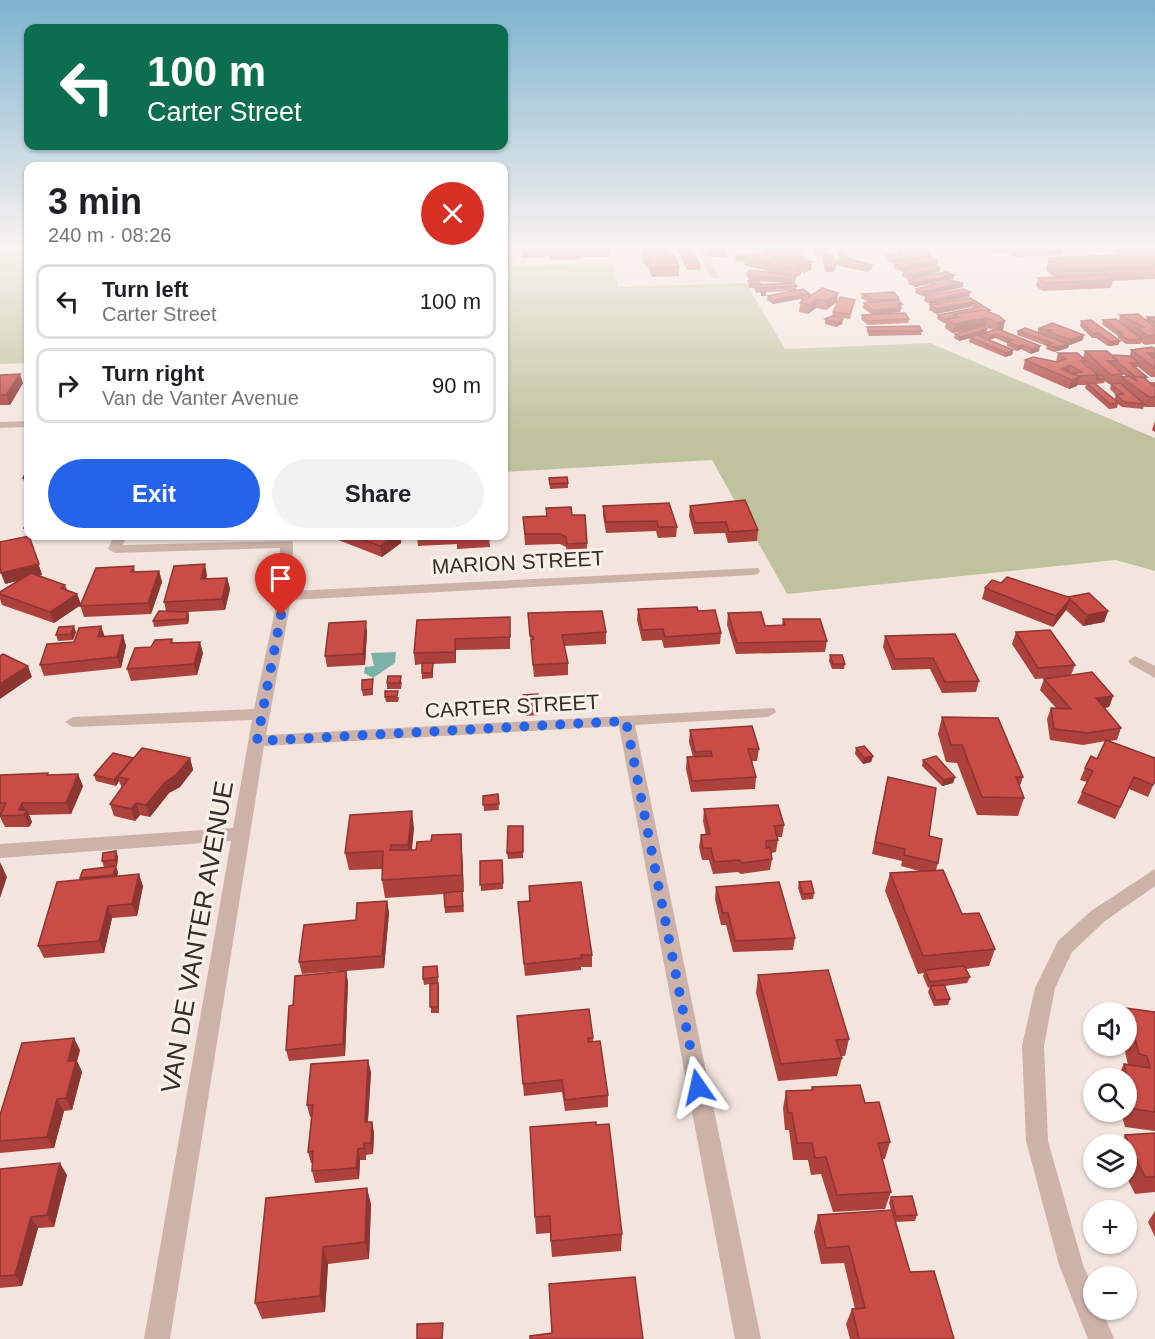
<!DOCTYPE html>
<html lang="en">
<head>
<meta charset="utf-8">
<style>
  :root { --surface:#fff; --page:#f2f2f2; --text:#202124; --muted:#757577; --line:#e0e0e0; --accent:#2563eb }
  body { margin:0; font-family:Helvetica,sans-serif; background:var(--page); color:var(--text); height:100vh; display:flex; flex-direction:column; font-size:22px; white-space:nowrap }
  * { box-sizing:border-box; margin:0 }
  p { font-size:20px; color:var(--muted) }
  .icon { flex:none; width:33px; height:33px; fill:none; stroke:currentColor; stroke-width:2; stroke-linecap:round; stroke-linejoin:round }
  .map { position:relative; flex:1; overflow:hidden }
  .panel { position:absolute; left:24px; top:162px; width:484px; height:378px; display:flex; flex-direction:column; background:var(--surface); border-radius:12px; box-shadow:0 2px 4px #0004 }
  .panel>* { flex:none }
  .hud { position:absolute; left:24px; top:24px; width:484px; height:126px; border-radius:12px; box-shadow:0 2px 4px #0004; background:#0b6e4f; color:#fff; overflow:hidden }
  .tools { position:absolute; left:1083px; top:1002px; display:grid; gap:12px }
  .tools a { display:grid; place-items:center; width:54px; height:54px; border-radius:50%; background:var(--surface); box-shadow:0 2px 4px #0004; font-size:30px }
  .pin { position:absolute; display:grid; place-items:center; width:51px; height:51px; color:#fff; margin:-62px -26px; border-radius:50% 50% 50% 0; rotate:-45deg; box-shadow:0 0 6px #0007 }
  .pin .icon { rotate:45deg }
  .me { position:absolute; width:66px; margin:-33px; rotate:349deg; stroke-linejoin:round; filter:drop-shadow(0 0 4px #0008) }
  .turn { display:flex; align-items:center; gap:21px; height:126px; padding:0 24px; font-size:27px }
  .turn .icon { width:78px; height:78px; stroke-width:2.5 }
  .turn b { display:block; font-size:42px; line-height:51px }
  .round { display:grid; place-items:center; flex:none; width:63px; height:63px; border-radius:32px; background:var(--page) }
  .summary { display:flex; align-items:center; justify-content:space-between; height:102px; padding:0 24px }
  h1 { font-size:36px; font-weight:700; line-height:45px }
  .button { display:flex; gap:12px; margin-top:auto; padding:12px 24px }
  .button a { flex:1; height:69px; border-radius:36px; background:var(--accent); color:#fff; font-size:24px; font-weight:700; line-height:69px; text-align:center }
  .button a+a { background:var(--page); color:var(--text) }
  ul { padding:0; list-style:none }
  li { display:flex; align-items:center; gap:18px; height:75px; margin:0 12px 9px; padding:0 12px; border:3px solid var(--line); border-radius:12px }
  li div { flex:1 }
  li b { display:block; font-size:22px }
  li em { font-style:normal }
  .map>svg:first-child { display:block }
  .green { fill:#bec39d }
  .water { fill:#7cb1a9 }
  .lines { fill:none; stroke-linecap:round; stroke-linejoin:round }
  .street { fill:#ccb2a9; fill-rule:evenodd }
  .wall { fill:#ad413c; fill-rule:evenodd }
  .shaded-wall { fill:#8d3531 }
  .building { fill:#c94c46; stroke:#8d3531; stroke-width:1.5 }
  .route { stroke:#2563eb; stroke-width:10; stroke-dasharray:0 18 }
  .labels { text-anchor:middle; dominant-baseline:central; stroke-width:6; stroke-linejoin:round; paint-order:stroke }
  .street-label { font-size:21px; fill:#392b29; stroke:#faf0ea }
  .near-street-label { font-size:26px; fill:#392b29; stroke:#faf0ea }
</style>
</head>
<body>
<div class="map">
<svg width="1155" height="1339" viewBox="0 0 1155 1339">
  <rect width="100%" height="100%" fill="#f3e5de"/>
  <path class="green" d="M0,246H28V363L0,364Z
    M504,246H511L513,266L613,264L618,287L746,283L785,349L930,343L1155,438V571L1116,560L787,594L712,460L504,472Z"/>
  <path class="water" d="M396,652L395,663L373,678L364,673L365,667L374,666L371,653Z"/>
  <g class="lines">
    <path class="street" d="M696,246H704L719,277L718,279L711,277Z
      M28,421V427L0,428V422Z
      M114,536H126L123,545L292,541L293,544L292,591L758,568L760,571L758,574L753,575L291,600L266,735L774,708L776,712L768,717L635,725L761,1339H735L619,726L264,746L170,1339H144L231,841L0,858V844L233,828L252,720L73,727L65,722L73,717L254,709L278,596L280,548L115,553L108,549Z
      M1135,656L1155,666V678L1130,664L1128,661Z
      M1155,869V886L1105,921L1072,952L1055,988L1044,1046L1048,1141L1083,1265L1094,1290V1310H1102L1114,1339H1088L1059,1265L1026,1141L1022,1046L1035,988L1058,941L1091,911Z"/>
  </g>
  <path class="wall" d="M521,246L609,248V257H581V259L551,260L550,256L522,258Z
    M640,246H668L669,253L679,267V276L652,277L647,265L643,263Z
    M676,246H690L693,251L692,253L700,266V270H687L681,257V255H680Z
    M705,246H724L727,253V257H710L705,248Z
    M742,246H768L762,249Z
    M807,246L801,256L811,270L804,273L801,271V274L796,277L794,283L797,286L796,291L809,293V295H811L838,293L837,302L826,310L816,308L808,314L799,312L801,299L773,304L767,300L768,296L796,291L766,292V296H761V292L756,293L754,288H749L748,285L749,278L747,277V273L779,274L744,265L745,262L735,261L736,256L761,254L764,253L765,249L781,250L792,253V251ZM758,281L786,283L760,284V283Z
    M816,246H827L825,254L835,268L834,272H825L822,256L814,255Z
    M849,246L846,257L872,265V269L867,272L835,265L836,261L839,259V254Z
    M893,246H927L931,249L930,257L937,264L900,271L894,268L895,264L899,263L900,261L891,263L886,260L887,255L899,254L897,249Z
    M987,246H1063L1061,255L1013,257L1007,253H995Z
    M1104,246H1155V279L1113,281L1111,288L1042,291L1036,286L1038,278L1054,277L1046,270L1049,258L1116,255V253H1113Z
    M940,268L939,272L928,274L931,275H954L953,279L949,280L963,287L922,296L915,293L916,289L930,286V284L915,287L908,284L909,280L918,277L908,279L902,276L903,271Z
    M862,294L899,299V301L902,304L900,312L875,314L909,319L908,323L868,325L861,319L862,315L871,314L863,308L864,303H869L861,298Z
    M925,296L969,297L930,304L924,301Z
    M970,298L990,312L999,316L1003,330L1039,351L1031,354L1021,349L1017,351L1007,346V343L995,338L989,340L1013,350L1012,355L1005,357L969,342L970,338L959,341L954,338L955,334L971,329L952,333L945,328L946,323H944L937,319L938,315L974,308L971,307L936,314L929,310L930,305ZM984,327H985L993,330L987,333V329Z
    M855,300L850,319L833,316L842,324L836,327L825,324V319L832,316L833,312Z
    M1120,315L1146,320L1147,317H1155V344L1145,345L1141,342L1140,344H1126L1118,338V336L1102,324L1103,320L1119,321Z
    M1081,321L1120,341L1118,345L1108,346L1096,338H1092L1080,326Z
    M1052,323L1083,340L1070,345H1069L1068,348L1054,352L1046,349L1047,346L1017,335L1018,331L1038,332V329Z
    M867,327L922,331L921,335L869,336L867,331Z
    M1155,349V377H1151L1138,367L1135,368L1147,377L1146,379L1150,382H1155V407H1145L1144,406L1143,409L1122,407L1118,404L1117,408L1109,409L1085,388L1086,385H1077V386L1069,389L1023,369L1025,360L1056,362L1058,353L1083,358L1085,351L1111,355L1130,356L1131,350ZM1086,364L1099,376L1085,365ZM1116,367L1126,376H1122L1123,374L1116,368ZM1105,381L1109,384H1111L1110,389L1116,395L1114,400L1096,384L1104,383Z
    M0,375L23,383L10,405H0Z
    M1155,421V432L1152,430Z
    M28,469V505L25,494L27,489H26L23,478Z
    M549,478L568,483V488L550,489Z
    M603,506L677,527L676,537L658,538L656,531L606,533L603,516Z
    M690,506L758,530L757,541L728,543L725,533L694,534L689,516Z
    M546,508L572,515L587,543V554L567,555L566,547L560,544L525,545L523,517L546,516Z
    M28,519V536H63L62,538L30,539L42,575L39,576L65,585L67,590L77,594L81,604L134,566L135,572L159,571L162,582L151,614L84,617L80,605L54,623L2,605L0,599V592L19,580L5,584L27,536L24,528Z
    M328,536H401V543L382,557Z
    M417,536H489L490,547L457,549V544L418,546Z
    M207,575L206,579L227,578L230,589L225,610L188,612L189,617L188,624L154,627L153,621L166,611L164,602Z
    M1001,583L1068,597L1108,611L1104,622L1083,626L1066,610L1053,627L982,599L985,588Z
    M638,609L698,611L721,633L720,644L664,648L662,640L642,641L637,620Z
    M528,613L606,632V644L564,646L568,663V675L534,677Z
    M728,613L765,626L782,625L783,619L827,641L825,652L736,654L727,625Z
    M510,617V649L456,650V663L433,664V678L422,679V664L415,665L414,653Z
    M76,632L73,640L58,641L56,635Z
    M367,632L365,665L327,667L325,656Z
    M1016,632L1075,665L1071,675L1113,696L1109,707L1104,708L1121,728L1117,740L1109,741L1155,781L1148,797L1129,789L1115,819L1077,803L1087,782L1080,780L1085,768L1097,759L1106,741L1083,745L1050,740L1047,719L1051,708H1056L1040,690L1044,679L1050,678L1035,679L1012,644Z
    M955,634L979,681L976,692L942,693L930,669L892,670L883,647L885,636Z
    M123,635L126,646L121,668L44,676L40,665L74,642L104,636Z
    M172,639L173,643L203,653L197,675L131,681L127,669L151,647Z
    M830,655L845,664L844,669H832L829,661Z
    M402,682L401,689H387V683Z
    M373,685V695L363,696L362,690Z
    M538,694L539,715L525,716L523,695Z
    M385,697H399L398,702H386Z
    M942,717L1023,777L1020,786L1024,798L1018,816L977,815L957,763L946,762L938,734Z
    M690,730L759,749L757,761H752L756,777L755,789L691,792L686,769L687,757H693L689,742Z
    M856,748L873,756L871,762L863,764L855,754Z
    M133,758V759L190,758L193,770L180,787L169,793L150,817L140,815L135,821L114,816L110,804L122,788L119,781L116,786L96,781L94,775Z
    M923,760L955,777L953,783L942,786L922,766Z
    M0,775H49L83,786L71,814L29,815L32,822L29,827H5L0,817Z
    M888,777L929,836L938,863L936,870L962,914L995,949L989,966L966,969L970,977L967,983L945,986L950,999L948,1005L934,1006L928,992L930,987L928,988L923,976L924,973L918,974L885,891L890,873L919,871L901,866L902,861L872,854Z
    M498,794L499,810L484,811L483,796Z
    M704,809L784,825L782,837H777L778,840L776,852L771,853L772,859L770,870L741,874L738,872L713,874L709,860H702L699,847L701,835H706L703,821Z
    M523,826V858L508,859L507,853Z
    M414,828L412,850L462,852L464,892H462L464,912L445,913L444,894L385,898L382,880V869L349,870L345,853Z
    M116,851L118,857L117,866L104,867L102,861Z
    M502,860L503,889L481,891L480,861Z
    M118,872L117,876L143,886L137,916L112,918L104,953L44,958L38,946L81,880L80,878Z
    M799,882L814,893L813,899L802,900L798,888Z
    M529,886L592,955V967H581V970L525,976L518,902L529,901Z
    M716,887L795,938L793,950L733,952L726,925H721L715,899Z
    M387,901L389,913L384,968L346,971L348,983L345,1056L289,1061L286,1050L293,1005L340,971L302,974L299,962L356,920Z
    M437,966L439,989V1013H431L430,984L424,985L423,979Z
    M758,975L849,1039L845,1056H841L842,1058L837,1076L778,1081L756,993Z
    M1118,1007L1155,1012V1131L1125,1127L1121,1112H1126V1078H1117L1124,1064L1128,1065L1124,1047L1114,1046H1126V1012H1115Z
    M518,1028L593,1038V1041L608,1095V1107L565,1111L562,1092L524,1096Z
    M80,1050L77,1061L82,1072L72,1110L64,1111L54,1148L0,1153V1115Z
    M371,1072L368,1122H372L374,1133L373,1154L366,1155V1160H360L359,1179L315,1183L312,1171V1163H311L308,1152L311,1117H310L307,1105Z
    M812,1087L865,1103L890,1142L885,1159H882L891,1192L885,1209L833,1212L821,1174L811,1175L808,1160H793L789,1130H785L783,1108L786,1091L811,1090Z
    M530,1127L622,1234L621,1251L552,1257L550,1233L536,1234Z
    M1155,1133V1192L1135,1194L1126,1176V1144H1120L1125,1135Z
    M0,1169L67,1175L54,1227L38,1228L22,1286L0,1288Z
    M891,1197L917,1215L915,1221L895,1222L910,1272L954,1339H850L846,1324L852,1309H855L844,1263L821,1264L814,1232L818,1215L891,1210L889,1203Z
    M371,1204L369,1259L328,1264L325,1312L262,1319L255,1303Z
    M1155,1211V1237L1148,1222Z"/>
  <path class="shaded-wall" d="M781,246H788L773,255V251Z
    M930,253V257L891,263L892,259Z
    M937,260V264L900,271L901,267Z
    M812,262L811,270L804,273L805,264Z
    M872,265V269L867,272V267Z
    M802,266L801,274L796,277L795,280L793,284L794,279L796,276L797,268Z
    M940,268L939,272L908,279V274Z
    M954,275L953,279L934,283L931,282L930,284L915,287L916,283Z
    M963,283V287L922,296L923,292Z
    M766,291V296H761V292Z
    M970,292L969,297L930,304L931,300Z
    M809,293L808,297L773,304L774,300Z
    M838,293L837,302L826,310L827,301Z
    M818,299L816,308L808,314L809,305Z
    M972,302L971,307L936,314L937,309Z
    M901,308L900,312L872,315V310Z
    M987,318L985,327L952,333L954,324Z
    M843,319L842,324L836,327L837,323Z
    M1005,321L1003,330L996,332L998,323Z
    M987,329L986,334L959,341L960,337Z
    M996,334L995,338L989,340L990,336Z
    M1084,335L1083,340L1070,345L1071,340Z
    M1120,341L1118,345L1108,346L1110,342Z
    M1069,344L1068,348L1054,352L1055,347Z
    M1023,345L1021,349L1017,351L1018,346Z
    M1040,346L1039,351L1031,354L1032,349Z
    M1013,350L1012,355L1005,357L1006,353Z
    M1070,365L1068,375L1061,369Z
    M20,374L23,383L10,405L6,395Z
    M1080,377L1077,386L1069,389L1072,380Z
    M29,536L42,575L5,584L1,573Z
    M395,536H401V543L382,557L380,546Z
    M205,564L207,575L203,590L201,579Z
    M159,571L162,582L151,614L148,603Z
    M227,578L230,589L225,610L222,599Z
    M77,594L81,605L54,623L50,612Z
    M1070,599L1066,610L1053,627L1056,616Z
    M1108,611L1104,622L1083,626L1087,615Z
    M188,612L189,617L188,624L186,619Z
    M366,621L367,632L365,665L363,654Z
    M74,626L76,632L73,640L71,634Z
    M101,626L105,637H98Z
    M123,635L126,646L121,668L117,657Z
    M455,639L456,650V663L455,652Z
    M200,642L203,653L197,675L194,664Z
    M28,666L32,677L0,699V684Z
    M1113,696L1109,707L1091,710L1096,698Z
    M873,756L871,762L863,764L864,758Z
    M133,758L135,764L118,777L119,781L116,786L114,780Z
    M190,758L193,770L180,787L169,793L150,817L146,805L165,782Z
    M78,774L83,786L71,814L66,803Z
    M955,777L953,783L942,786L944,780Z
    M22,803L26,812L27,810L32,822L29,827L24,815L19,810Z
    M136,803L140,815L135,821L131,809Z
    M412,811L414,828L410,862L408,845Z
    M461,834L462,852L464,892L462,875Z
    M116,851L118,857L117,866L115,860Z
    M0,862L7,877L0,898Z
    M116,866L118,872L116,881L113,875Z
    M139,874L143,886L137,916L132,904Z
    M387,901L389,913L384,968L382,956Z
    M108,906L112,918L104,953L99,941Z
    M346,971L348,983L345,1056L343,1044Z
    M74,1038L80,1050L77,1061L82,1072L72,1110L66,1098L68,1061Z
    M368,1060L371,1072L367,1134L365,1122Z
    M57,1099L64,1111L54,1148L47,1137Z
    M372,1122L374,1133L373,1154L371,1143Z
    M364,1143L366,1155V1160L364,1148Z
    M358,1149L360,1160L359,1179L356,1168Z
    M60,1163L67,1175L54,1227L47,1215Z
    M367,1188L371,1204L369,1259L365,1242Z
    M31,1217L38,1228L22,1286L15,1275Z
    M323,1247L328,1264L325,1312L320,1296Z"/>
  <path class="building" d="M521,246H608L609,248H580L581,251H551L550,248L522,250Z
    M641,246H668L669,253L674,256L679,267L652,268L648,257L643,255Z
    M678,246H690L693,251H680Z
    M707,246H724L727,253H711Z
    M768,246H781L773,251L765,249Z
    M795,246H805L802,252L792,251Z
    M816,246H827L825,252L815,251Z
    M842,246H848L846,255L839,254Z
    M898,246H927L931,249L907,247L914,251L925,250L930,253L892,259L887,255L902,253Z
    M777,249L804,257L800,258L812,262L805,264L784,256L770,257L802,266L797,268L785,267L745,257L754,253L761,254Z
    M1155,250V267L1065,270L1049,258L1122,255L1117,251Z
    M682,253H694L700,266H687Z
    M738,254L748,255L745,258L736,256Z
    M823,254H832L835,268H826Z
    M843,257L872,265L867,267L836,261Z
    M931,257L937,260L901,267L895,264L902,262L900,261Z
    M934,265L940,268L908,274L903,271Z
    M750,270L796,276L794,279L749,276L751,273H747Z
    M947,272L954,275L916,283L909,280L927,274L931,275Z
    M1107,275L1113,280L1044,283L1038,278Z
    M942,279L963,283L923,292L916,289L936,284L931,282Z
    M757,280L760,283L750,284L748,281Z
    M794,283L797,286L763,288L766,291L761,292V288H756L754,285Z
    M822,288L838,293L827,301L818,299L809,305L800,303Z
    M803,289L809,293L774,300L768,296Z
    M963,289L970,292L931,300L925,296Z
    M894,292L899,299L874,300L862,294Z
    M807,294L811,295L805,299L801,298Z
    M840,297L855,300L850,314L833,312Z
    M970,298L990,310L987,311L984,310L954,314L953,317L945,319L938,315L980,307L972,302L937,309L930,305Z
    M898,300L902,304H897L901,308L872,310L864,303Z
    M984,310L999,316L1005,321L998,323L987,318L954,324L947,319L959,317L954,314Z
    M905,313L909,319L868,321L862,315Z
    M1138,314L1155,327V335L1148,336L1137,328L1144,327L1120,315Z
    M832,316L843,319L837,323L825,319Z
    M1147,317H1155V323Z
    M1116,319L1142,339L1128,340L1119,333H1122L1103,320Z
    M1091,320L1120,341L1110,342L1098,333L1093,334L1081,321Z
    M1052,323L1084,335L1071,340L1048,332L1052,330L1038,329Z
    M919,326L922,331H870L867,327Z
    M982,326L987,329L960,337L955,334Z
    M1025,328L1069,344L1055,347L1047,345L1052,343L1018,331Z
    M998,329L1040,346L1032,349L1023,345L1018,346L1008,342L1012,340L996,334L990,336L984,333Z
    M977,335L1013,350L1006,353L970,337Z
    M1152,347L1155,349V354L1154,353H1148L1155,359V368L1131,350Z
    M1085,351H1107L1118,361H1108L1123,374L1111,375Z
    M1058,353H1077L1087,361H1081L1098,375L1078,376L1074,373L1082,372L1070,365L1061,369L1080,377L1072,380L1025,360L1033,357L1057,362L1066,359Z
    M1111,355L1131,356L1139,363H1130L1147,377H1136L1117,362L1118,361Z
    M20,374L6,395H0V375Z
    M1102,375L1105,379H1097L1098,376Z
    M1129,376L1137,381L1133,377H1143L1155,387V397H1149L1121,377Z
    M1087,383H1094L1119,403L1110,404Z
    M1120,383L1144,404L1124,402L1116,395L1123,394L1111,384Z
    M28,469V478H23Z
    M567,477L568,483L550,484L549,478Z
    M28,487V494H25Z
    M745,500L758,530L729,532L726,522L695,523L690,506Z
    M669,503L677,527H658L657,521L606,522L603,506Z
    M571,507L572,515H585L587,543L567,544L566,537L560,534H525L523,517L547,516L546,508Z
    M28,519V528H24Z
    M29,536L39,564L1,573L0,566V542Z
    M354,536H395L380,546Z
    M456,536H489L456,538Z
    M205,564L201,579L227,578L222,599L164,602L174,566Z
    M134,566L131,572L159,571L148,603L80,606L96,568Z
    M31,573L65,585L61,588L77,594L50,612L0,594V592Z
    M1007,577L1068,597L1089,593L1108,611L1087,615L1070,599L1056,616L985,588L992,580L1001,583Z
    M697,607L698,611L715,610L721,633L665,637L663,629L642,630L638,609Z
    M159,611L188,612L186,619L153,621Z
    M602,611L606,632L562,635L568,663L533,665L531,640L534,639L533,636H530L528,613Z
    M761,612L765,626L785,625L783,619H820L827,641L737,643L728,613Z
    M510,617V637L455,639V652L414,653L417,620Z
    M366,621L363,654L325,656L329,623Z
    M74,626L71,634L56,635L59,627Z
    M101,626L98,637L123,635L117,657L40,665L47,644L74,642L79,628Z
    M1050,630L1075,665L1038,668L1016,632Z
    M955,634L979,681L945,682L933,658L895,659L885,636Z
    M172,639L171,643L200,642L194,664L127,669L135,648L151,647L155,640Z
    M3,654L28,666L0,684V656Z
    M830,655H842L845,664H833Z
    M422,663H433L432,673H422Z
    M1092,672L1113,696L1096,698L1121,728L1087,733L1054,729L1051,708L1071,709L1044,679Z
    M388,676H401L400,683H387Z
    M373,679L372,689L362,690V680Z
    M385,691H398L397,696L385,697Z
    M538,694L539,709L524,710L523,695Z
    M942,717L998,718L1023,777H1016L1024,798L982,797L962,745H951Z
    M752,726L759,749H748L756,777L692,781L687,757L712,756L711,751L695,752L690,730Z
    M1106,740L1155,758V781L1153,785L1134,777L1120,807L1082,792L1093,771L1085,768L1091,756L1097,759Z
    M864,746L873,756L864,758L856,748Z
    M142,748L190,758L176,775L165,782L146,805L136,803L131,809L110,804L128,779L118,777Z
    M113,753L133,758L114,780L94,775Z
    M936,756L955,777L944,780L923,760Z
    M48,773L47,775L78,774L66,803H22L19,810H27L24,815L0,816L6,803H0V775Z
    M888,777L936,788L929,836L942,839L938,863L904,855L905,849L875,842Z
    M498,794L499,804L483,805V796Z
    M778,805L784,825L774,826L778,840L766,841V848L770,847L772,859L742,863L739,860L714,862L711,848H703L701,835L710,834L704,809Z
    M412,811L408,845H391L390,850H416L417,842L431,841L432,835L461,834L462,875L382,880L383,851L345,853L350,815Z
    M508,826H523V852L507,853Z
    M116,851L115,860L102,861L103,853Z
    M502,860L503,883L480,885V861Z
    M116,866L113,875L80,878L83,870Z
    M943,870L962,914L979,913L995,949L923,956L890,873Z
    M139,874L132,904L108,906L99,941L38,946L57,882Z
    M811,881L814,893L803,894L799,882Z
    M581,882L592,955H581L582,958L524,964L518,902L530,901L529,886Z
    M779,882L795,938L735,941L728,913H723L716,887Z
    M462,891L463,906L445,907L444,893Z
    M387,901L382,956L299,962L304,925L356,920L357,903Z
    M437,966L438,977L423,979V967Z
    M964,966L970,977L930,982L925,970Z
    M828,970L849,1039L836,1040L842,1058L781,1064L758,975Z
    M346,971L343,1044L286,1050L289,1006L293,1005L295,976Z
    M438,983V1007H430V984Z
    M944,985L950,999L936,1000L930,986Z
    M1118,1007L1155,1012V1112L1134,1109L1124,1064L1150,1068L1147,1056L1139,1054L1133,1030L1126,1029V1012H1120Z
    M589,1009L593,1038H588V1042L600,1041L608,1095L565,1100L562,1080L523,1084L517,1016Z
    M74,1038L68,1061H76L66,1098L57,1099L47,1137L0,1141V1115L22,1043Z
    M368,1060L365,1122H372L371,1143H364V1148L358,1149L356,1168L312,1171L313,1151L308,1152L313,1105H307L311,1064Z
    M860,1085L865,1103L879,1102L890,1142L878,1143L891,1192L837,1195L826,1157L815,1158L812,1143H797L792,1113H788L786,1091L813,1090L812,1087Z
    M596,1122V1125L609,1124L622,1234L551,1241L550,1216L535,1217L530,1127Z
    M1155,1133V1177H1145L1125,1135Z
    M60,1163L47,1215L31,1217L15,1275L0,1276V1169Z
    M367,1188L365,1242L323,1247L320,1296L255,1303L266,1198Z
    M912,1196L917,1215L896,1216L891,1197Z
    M892,1210L910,1272L934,1271L954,1339H859L852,1309L865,1308L849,1246L826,1248L818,1215Z
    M635,1277L643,1339H530V1336L552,1333L549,1284Z
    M443,1323L442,1339H417V1324Z"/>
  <linearGradient id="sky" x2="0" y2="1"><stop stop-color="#7db3cf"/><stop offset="0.57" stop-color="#faf3f0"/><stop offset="1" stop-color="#faf3f0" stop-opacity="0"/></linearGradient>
  <rect width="1155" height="434" fill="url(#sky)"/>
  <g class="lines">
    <path class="route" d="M281,615L257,741L626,721L698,1087"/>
  </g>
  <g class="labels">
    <g class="street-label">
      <text transform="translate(518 562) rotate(-3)">MARION STREET</text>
      <text transform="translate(512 706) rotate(-3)">CARTER STREET</text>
    </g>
    <g class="near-street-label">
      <text transform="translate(197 937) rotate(-80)">VAN DE VANTER AVENUE</text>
    </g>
  </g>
</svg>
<div class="tools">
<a><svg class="icon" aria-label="sound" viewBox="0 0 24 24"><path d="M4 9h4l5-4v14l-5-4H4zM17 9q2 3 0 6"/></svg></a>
<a><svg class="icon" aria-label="search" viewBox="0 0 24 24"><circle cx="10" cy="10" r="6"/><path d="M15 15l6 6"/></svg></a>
<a><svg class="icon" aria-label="layers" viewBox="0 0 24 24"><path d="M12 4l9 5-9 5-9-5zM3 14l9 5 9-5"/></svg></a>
<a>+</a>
<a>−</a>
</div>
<div class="pin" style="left:281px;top:615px;background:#d93025"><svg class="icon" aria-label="arrive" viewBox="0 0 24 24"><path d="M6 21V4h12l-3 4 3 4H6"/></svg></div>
<svg class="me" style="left:698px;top:1087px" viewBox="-20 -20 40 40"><path d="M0-17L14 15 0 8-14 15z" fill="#2563eb" stroke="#fff" stroke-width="4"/></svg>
<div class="hud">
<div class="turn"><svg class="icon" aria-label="left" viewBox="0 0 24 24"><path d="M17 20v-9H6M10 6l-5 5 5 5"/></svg><div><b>100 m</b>Carter Street</div></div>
</div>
<section class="panel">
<div class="summary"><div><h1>3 min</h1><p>240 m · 08:26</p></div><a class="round" style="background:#d93025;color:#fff"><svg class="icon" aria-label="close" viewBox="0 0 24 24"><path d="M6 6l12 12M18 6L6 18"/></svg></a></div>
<ul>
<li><svg class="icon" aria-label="left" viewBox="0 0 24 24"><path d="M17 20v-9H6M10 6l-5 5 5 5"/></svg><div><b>Turn left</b><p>Carter Street</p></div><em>100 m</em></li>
<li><svg class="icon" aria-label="right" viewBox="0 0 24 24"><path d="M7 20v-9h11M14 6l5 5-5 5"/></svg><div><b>Turn right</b><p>Van de Vanter Avenue</p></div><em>90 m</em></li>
</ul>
<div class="button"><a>Exit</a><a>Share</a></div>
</section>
</div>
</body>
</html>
